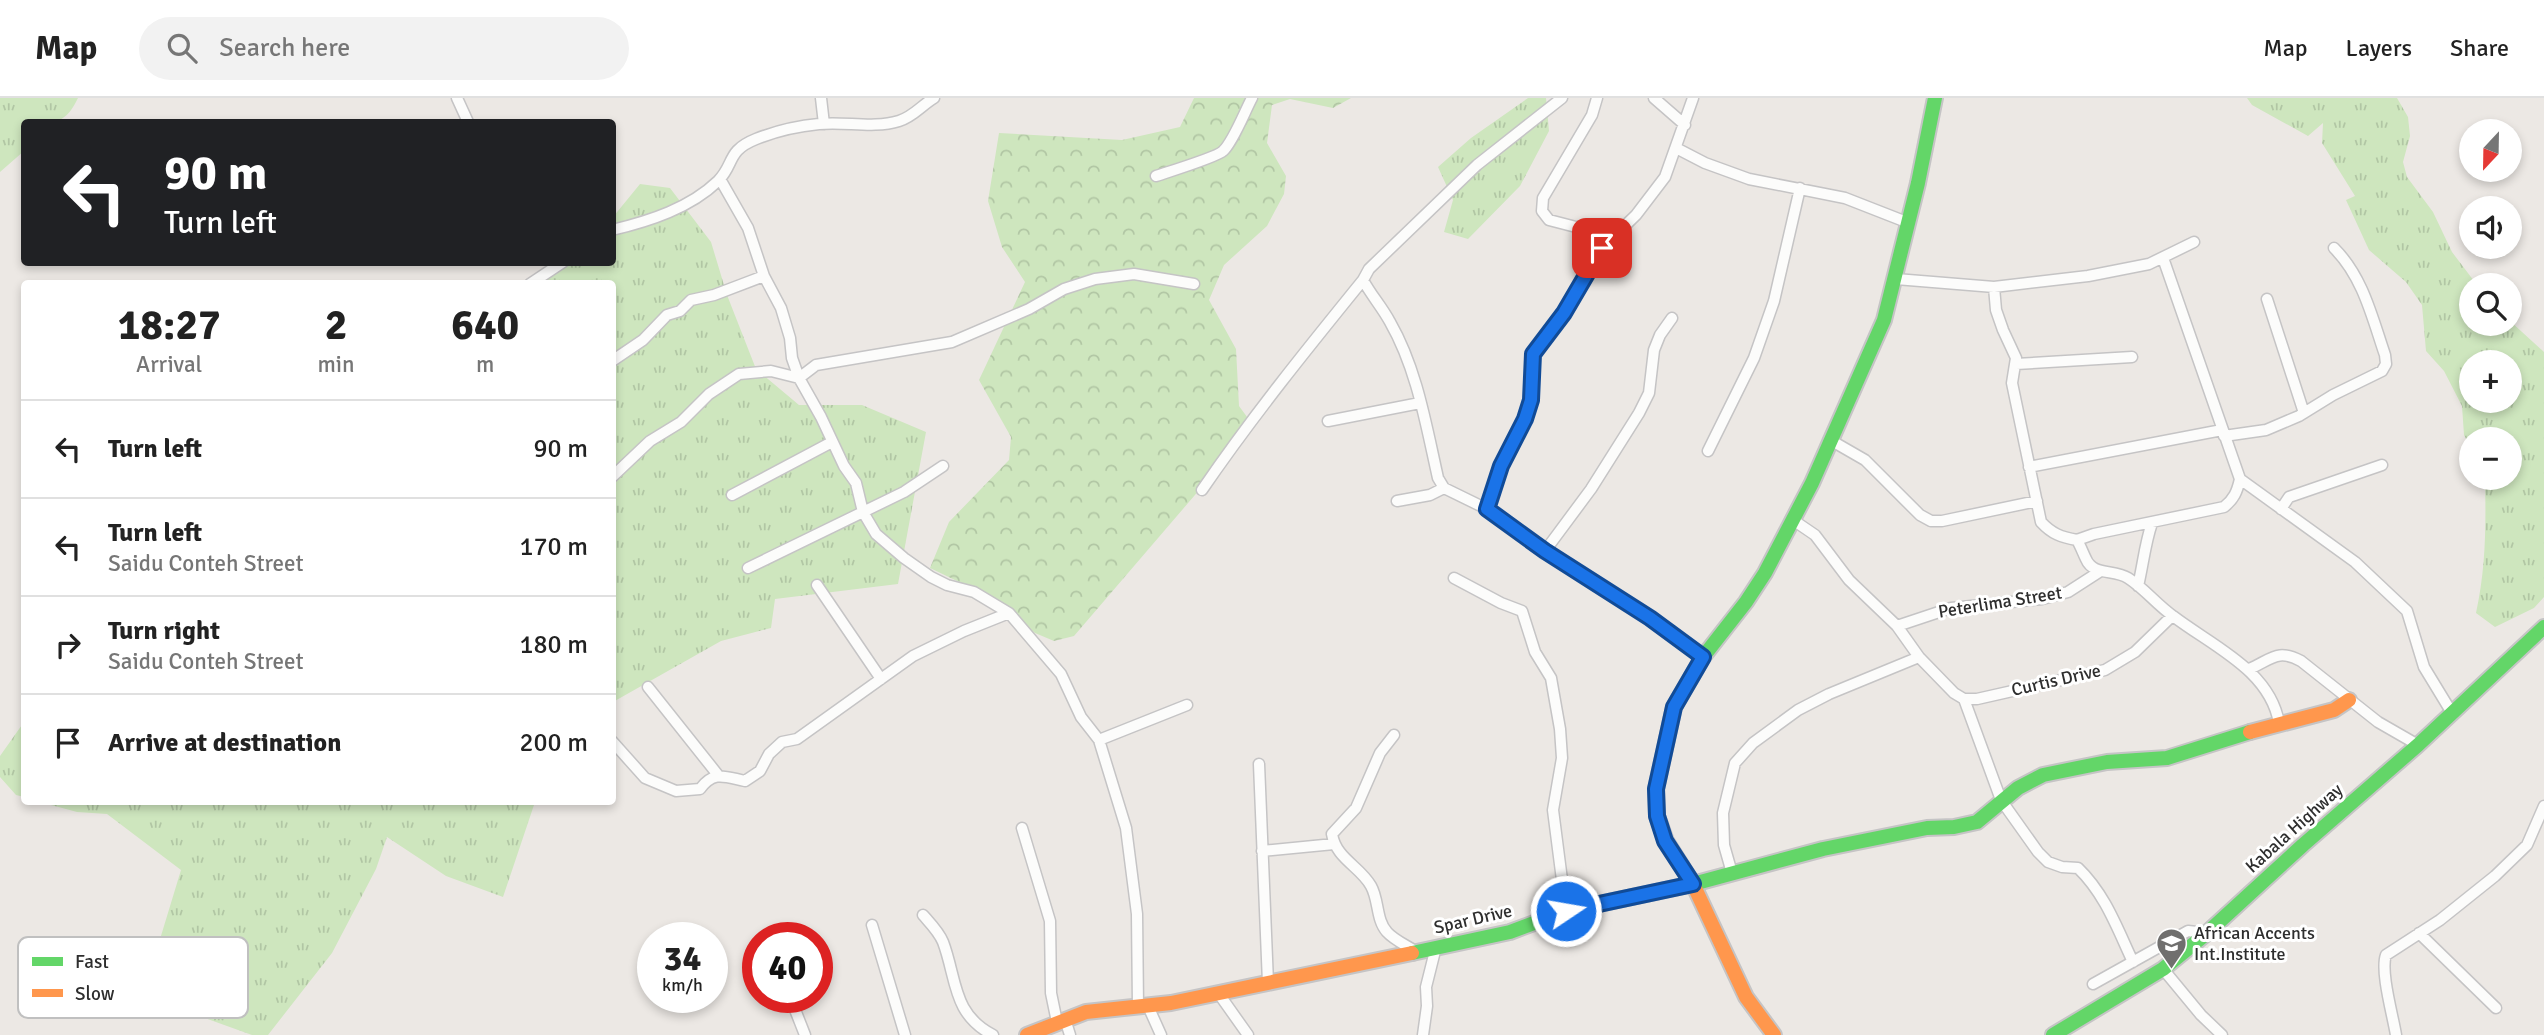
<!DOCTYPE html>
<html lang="en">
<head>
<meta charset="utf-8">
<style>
  :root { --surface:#fff; --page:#f2f2f2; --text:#222; --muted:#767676; --line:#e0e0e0 }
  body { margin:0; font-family:Signika,sans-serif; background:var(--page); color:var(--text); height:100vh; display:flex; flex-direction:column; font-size:26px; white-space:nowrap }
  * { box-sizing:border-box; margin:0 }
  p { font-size:23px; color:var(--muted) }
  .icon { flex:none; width:38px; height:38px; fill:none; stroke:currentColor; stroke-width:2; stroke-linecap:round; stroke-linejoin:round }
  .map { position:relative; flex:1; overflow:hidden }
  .panel { position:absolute; left:21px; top:182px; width:595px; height:525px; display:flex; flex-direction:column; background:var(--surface); border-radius:7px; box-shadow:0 4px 10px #0003 }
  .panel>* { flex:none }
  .guide { position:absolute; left:21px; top:21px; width:595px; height:147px; border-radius:7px; box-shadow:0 4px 10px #0003; background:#202124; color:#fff; overflow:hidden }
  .needle { width:46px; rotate:202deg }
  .tools { position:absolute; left:2459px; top:21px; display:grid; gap:14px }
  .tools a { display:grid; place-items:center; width:63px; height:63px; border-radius:50%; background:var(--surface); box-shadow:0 4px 10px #0003; font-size:35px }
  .speed { position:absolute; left:637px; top:824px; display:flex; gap:14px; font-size:35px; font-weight:700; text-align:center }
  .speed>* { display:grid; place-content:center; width:91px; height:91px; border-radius:50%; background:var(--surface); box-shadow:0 4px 10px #0003; line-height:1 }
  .speed small { font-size:18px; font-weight:400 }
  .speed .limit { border:10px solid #d22; background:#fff; color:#111 }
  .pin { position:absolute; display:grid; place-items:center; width:60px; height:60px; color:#fff; margin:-30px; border-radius:14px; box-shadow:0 4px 10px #0006 }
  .me { position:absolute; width:77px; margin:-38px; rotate:78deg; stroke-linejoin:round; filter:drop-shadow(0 0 5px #0008) }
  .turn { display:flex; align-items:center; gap:24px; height:147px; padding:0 28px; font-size:32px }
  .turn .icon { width:91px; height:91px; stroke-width:2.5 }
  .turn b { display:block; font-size:49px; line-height:60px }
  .eta { display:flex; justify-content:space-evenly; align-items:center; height:119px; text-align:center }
  .eta b { font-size:42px; font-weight:700; line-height:49px }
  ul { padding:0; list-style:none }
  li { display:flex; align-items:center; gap:21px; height:98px; padding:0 28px; border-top:2px solid var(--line) }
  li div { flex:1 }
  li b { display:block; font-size:26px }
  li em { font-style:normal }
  header { display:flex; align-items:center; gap:42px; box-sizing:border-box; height:98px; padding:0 35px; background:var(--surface); border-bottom:2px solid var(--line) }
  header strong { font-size:33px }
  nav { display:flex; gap:38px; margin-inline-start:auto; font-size:24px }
  .search { width:490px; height:63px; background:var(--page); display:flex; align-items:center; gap:18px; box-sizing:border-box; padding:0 24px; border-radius:38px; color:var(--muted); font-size:26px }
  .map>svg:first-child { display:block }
  .grass { fill:url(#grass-tufts); fill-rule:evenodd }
  .forest { fill:url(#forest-crowns) }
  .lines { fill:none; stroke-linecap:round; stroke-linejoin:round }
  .street-casing { stroke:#c5c4c5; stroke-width:13 }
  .fast-casing { stroke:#c5c4c5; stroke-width:18 }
  .slow-casing { stroke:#c5c4c5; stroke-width:18 }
  .street { stroke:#fcfcfb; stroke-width:10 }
  .fast { stroke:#63d668; stroke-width:14 }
  .slow { stroke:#ff974d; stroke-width:14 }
  .route-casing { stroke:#114b97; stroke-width:18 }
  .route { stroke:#1a73e8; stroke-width:12 }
  .labels { text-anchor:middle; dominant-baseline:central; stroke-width:6; stroke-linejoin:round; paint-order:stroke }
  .street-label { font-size:18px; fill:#2e2e2e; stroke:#fff }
  .poi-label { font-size:18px; fill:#2e2e2e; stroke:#fff; text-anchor:start }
  .key { fill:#fff; stroke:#c0c0c0; stroke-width:2 }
  .key-label { font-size:19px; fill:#2e2e2e }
</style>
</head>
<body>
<header>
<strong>Map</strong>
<div class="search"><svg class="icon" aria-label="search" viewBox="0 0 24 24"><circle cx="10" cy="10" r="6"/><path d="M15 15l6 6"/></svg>Search here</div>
<nav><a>Map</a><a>Layers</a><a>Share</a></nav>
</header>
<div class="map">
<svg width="2544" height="937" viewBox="0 0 2544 937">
  <defs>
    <pattern id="grass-tufts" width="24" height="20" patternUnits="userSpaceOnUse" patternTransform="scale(1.75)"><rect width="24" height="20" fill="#cee6be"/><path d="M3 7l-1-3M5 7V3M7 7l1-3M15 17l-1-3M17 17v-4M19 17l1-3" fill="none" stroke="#b1c6a4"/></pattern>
    <pattern id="forest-crowns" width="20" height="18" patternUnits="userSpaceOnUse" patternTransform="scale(1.75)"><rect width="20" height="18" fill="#cee6be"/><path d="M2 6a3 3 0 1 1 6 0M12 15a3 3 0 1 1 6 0" fill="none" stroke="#b1c6a4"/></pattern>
  </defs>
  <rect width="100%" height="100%" fill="#ece8e4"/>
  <path class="grass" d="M0,0H78C64,29 53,24 24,24V53L0,74Z
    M1528,0H1546L1549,33L1520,88L1468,141L1444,134L1453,102L1438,69L1471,40Z
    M2247,0H2397L2408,19L2410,38L2403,64L2407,79L2433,114L2452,154L2477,187H2471V226H2510V223L2544,254V499L2534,510L2495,529L2476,515C2486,470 2486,426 2485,380H2510V341H2471V350L2464,337L2462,308L2444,273L2426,253L2422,207L2406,184L2369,152L2346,102L2355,98L2322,45L2323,25L2308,38L2252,7ZM2510,264V303H2471V264Z
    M640,86L670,90L711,144L727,197L756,271L799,307H862L926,334L898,486L775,501L771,530L721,543L613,604L612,186H524L555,165L612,164L613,119Z
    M24,624V699L16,697L0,679V658Z
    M40,704H535L503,799L446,778L387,739L376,771L332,855L268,937H252L138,896L157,851L181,772L107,716L77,714Z"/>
  <path class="forest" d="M1194,0H1351L1333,10L1290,1L1272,7L1267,45L1286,78L1284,96L1267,128L1224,167L1209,202L1236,251L1239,308L1250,323L1243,341L1074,538L1054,543L1035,535L986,497L930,470L949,424L1009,362L1011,339L979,282L1025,184L1002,149L988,103L999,35L1122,42L1180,29Z"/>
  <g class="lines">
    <defs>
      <path id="street" d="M457,0L468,24
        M821,0L824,26
        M1562,0L1477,67L1369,171L1363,182C1371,197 1382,209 1390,224C1417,271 1426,327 1438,380L1444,390L1487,411L1545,453L1650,520L1703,559
        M1597,0L1592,17L1543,100L1542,113L1549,122L1576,129L1585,140L1602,150
        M1654,0L1685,27
        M1676,50L1705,65L1749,81L1845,100L1909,125
        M1156,78C1168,74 1217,59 1223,53C1233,44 1245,13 1252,0
        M720,81L748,130L764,178L781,210L790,240L792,260L799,280L821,319L844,368L856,385L863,414L876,436L904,460L931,479L947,487L974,494L1009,515L1061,576L1081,619L1099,642L1126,730L1137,816L1138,909
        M612,132C650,123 690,110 718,83C735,66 726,53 756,41C776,33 798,28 819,26C845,23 873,31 899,23C913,19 922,7 934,0
        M1896,181L1994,189L2088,178L2149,166L2194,144
        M530,186L563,164
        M1994,189L1996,212L2003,232L2016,260L2012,285L2041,424C2052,436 2061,439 2077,442C2081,449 2083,455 2086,461C2093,478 2114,471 2128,480C2144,490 2157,507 2173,518C2212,548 2270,572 2279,625
        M2267,201L2304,315
        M612,263L643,242L667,217L680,213L691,202L714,197L764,178
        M2016,266L2132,259
        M1328,323L1420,305
        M2224,338L2266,332L2299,318L2333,297L2382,273L2386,266L2385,257C2372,219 2363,179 2334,150
        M1832,343L1865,362L1920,417L1931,423H1942L2037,403
        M1708,353L1754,260L1774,203L1800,90
        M2029,369L2222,332
        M612,379L650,343L681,324L709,296L739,276L771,273L799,280L816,267L952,244L1029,211L1064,191L1095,181L1134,176L1194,186
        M2240,381L2355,464L2407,513L2424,569L2452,615
        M1202,392C1252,319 1307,251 1363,182
        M732,397L832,344
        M1397,403L1430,397L1444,390
        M1487,411L1501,368L1525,321L1531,302L1533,256L1564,214L1602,150L1636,117L1665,79L1693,0
        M2281,411L2289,399L2382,367
        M1793,422L1815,437L1849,482L1897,528L1919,559L1954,595L1964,601
        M2077,442L2094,436L2224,409C2234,401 2237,394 2240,381L2163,160
        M1545,453L1591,391L1639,315L1649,295L1654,252L1660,237L1672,220
        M748,470L904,394L943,368
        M1454,480L1501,505L1522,513L1535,554L1551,580L1560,631L1562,660L1553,712L1566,813
        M817,487L881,581
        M2138,488C2143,467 2145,445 2152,425
        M1897,528L1951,510L2042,501L2068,494L2099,474
        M2249,571C2271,562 2277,550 2301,563L2378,624L2418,647
        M648,589L718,677
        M1964,601L2001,702L2038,754L2048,764L2062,769L2078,770C2105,796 2117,830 2133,864
        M1964,601H1977L2105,572L2135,554L2172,518
        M1394,637L1380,655L1356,710L1332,736C1336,761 1360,768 1371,788C1379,802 1376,822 1387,834C1394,842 1406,847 1415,853
        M1099,642L1187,607
        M612,643L645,680L676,693L700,691C714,672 725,679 745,683L760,673L769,656L782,644L797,641L913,558L964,533L1009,515
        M1259,666L1268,885
        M1022,730L1050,823L1051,895L1057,924
        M1262,753L1334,746
        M1732,775L1724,747L1723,715L1735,665L1753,645L1798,612L1829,596L1919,559
        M923,817C930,825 939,834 943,844C957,881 952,916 993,937
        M872,827L905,937
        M2419,835L2496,910
        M2163,871L2201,917L2222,937
        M2093,886L2188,833L2206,835
        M1219,896L1248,937
        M793,900L794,909L805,937
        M1148,908L1161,937
        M1065,921L1070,937
        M1423,937L1427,908L1426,889L1436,849
        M2396,937C2393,918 2380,873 2386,857L2440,822L2495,778L2527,747L2544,708"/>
      <path id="fast" d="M1667,641L1674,609L1703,559L1746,504L1765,475L1812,385L1884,222L1918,85L1935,0
        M1412,855L1510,834L1566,813L1693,786L1823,751L1927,730L1954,729L1977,724L2018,690L2043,677L2107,664L2167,660L2250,634
        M2053,937L2163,871L2207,835L2303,747L2418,647L2544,529"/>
      <path id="slow" d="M2250,634L2334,612L2349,602
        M1667,641L1656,691L1657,718L1666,743L1693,786L1746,899L1774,937
        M1027,937L1086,914L1171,905L1412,855"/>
    </defs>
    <use href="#street" class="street-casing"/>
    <use href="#fast" class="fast-casing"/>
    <use href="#slow" class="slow-casing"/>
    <use href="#street" class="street"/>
    <use href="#fast" class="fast"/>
    <use href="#slow" class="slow"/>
  </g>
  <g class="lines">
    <defs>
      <path id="route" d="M1566,813L1693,786L1665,743L1657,718L1656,691L1674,609L1703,559L1650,520L1545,453L1487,411L1501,368L1525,321L1531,302L1533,256L1564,215L1602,150"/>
    </defs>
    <use href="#route" class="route-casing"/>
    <use href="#route" class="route"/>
  </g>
  <defs>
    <symbol id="university-pin" viewBox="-11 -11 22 30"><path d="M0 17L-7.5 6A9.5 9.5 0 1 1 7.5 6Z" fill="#706f6e" stroke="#fff"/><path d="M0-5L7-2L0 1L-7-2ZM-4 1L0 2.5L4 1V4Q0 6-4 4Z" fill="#fff"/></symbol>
  </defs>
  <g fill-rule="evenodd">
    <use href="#university-pin" x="2154" y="828" width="35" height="47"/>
  </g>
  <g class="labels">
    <g class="street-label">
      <text transform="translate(2000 504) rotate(-9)">Peterlima Street</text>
      <text transform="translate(2056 582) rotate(-13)">Curtis Drive</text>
      <text transform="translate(2294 730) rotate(-42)">Kabala Highway</text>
      <text transform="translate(1473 821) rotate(-13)">Spar Drive</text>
    </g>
    <g class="poi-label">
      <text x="2194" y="835">African Accents<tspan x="2194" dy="21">Int.Institute</tspan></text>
    </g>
  </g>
  <rect x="18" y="839" width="230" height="81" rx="10" class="key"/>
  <rect x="32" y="859" width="31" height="9" fill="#63d668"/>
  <rect x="32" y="891" width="31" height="8" fill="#ff974d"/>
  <g class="key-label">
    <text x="75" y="870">Fast</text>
    <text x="75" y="902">Slow</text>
  </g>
</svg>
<div class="tools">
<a><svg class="needle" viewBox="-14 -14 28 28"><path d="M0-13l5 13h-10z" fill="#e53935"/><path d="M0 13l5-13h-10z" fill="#767676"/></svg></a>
<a><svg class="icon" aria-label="sound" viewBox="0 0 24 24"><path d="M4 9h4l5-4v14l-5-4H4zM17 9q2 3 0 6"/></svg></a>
<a><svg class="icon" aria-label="search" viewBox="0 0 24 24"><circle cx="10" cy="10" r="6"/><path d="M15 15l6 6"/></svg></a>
<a>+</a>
<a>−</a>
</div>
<div class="speed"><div>34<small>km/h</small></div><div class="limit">40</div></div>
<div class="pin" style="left:1602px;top:150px;background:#d93025"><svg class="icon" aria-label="arrive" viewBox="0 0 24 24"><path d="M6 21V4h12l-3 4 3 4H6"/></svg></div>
<svg class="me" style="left:1566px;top:813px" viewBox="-20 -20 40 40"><circle r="17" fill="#1a73e8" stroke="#fff" stroke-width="3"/><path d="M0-11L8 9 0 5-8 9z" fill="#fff"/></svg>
<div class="guide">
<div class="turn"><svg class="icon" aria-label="left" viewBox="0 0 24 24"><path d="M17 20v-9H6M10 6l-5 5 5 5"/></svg><div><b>90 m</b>Turn left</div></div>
</div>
<section class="panel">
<div class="eta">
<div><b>18:27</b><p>Arrival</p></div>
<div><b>2</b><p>min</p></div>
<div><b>640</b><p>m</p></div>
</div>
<ul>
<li><svg class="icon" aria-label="left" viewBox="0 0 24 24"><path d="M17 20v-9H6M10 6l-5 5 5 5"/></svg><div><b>Turn left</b></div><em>90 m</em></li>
<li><svg class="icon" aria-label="left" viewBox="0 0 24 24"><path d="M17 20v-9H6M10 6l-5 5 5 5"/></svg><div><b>Turn left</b><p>Saidu Conteh Street</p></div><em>170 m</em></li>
<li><svg class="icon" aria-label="right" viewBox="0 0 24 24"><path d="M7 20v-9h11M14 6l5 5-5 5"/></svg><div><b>Turn right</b><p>Saidu Conteh Street</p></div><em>180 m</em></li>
<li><svg class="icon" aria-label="arrive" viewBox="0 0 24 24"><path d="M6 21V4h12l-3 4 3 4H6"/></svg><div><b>Arrive at destination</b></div><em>200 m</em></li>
</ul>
</section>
</div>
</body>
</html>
